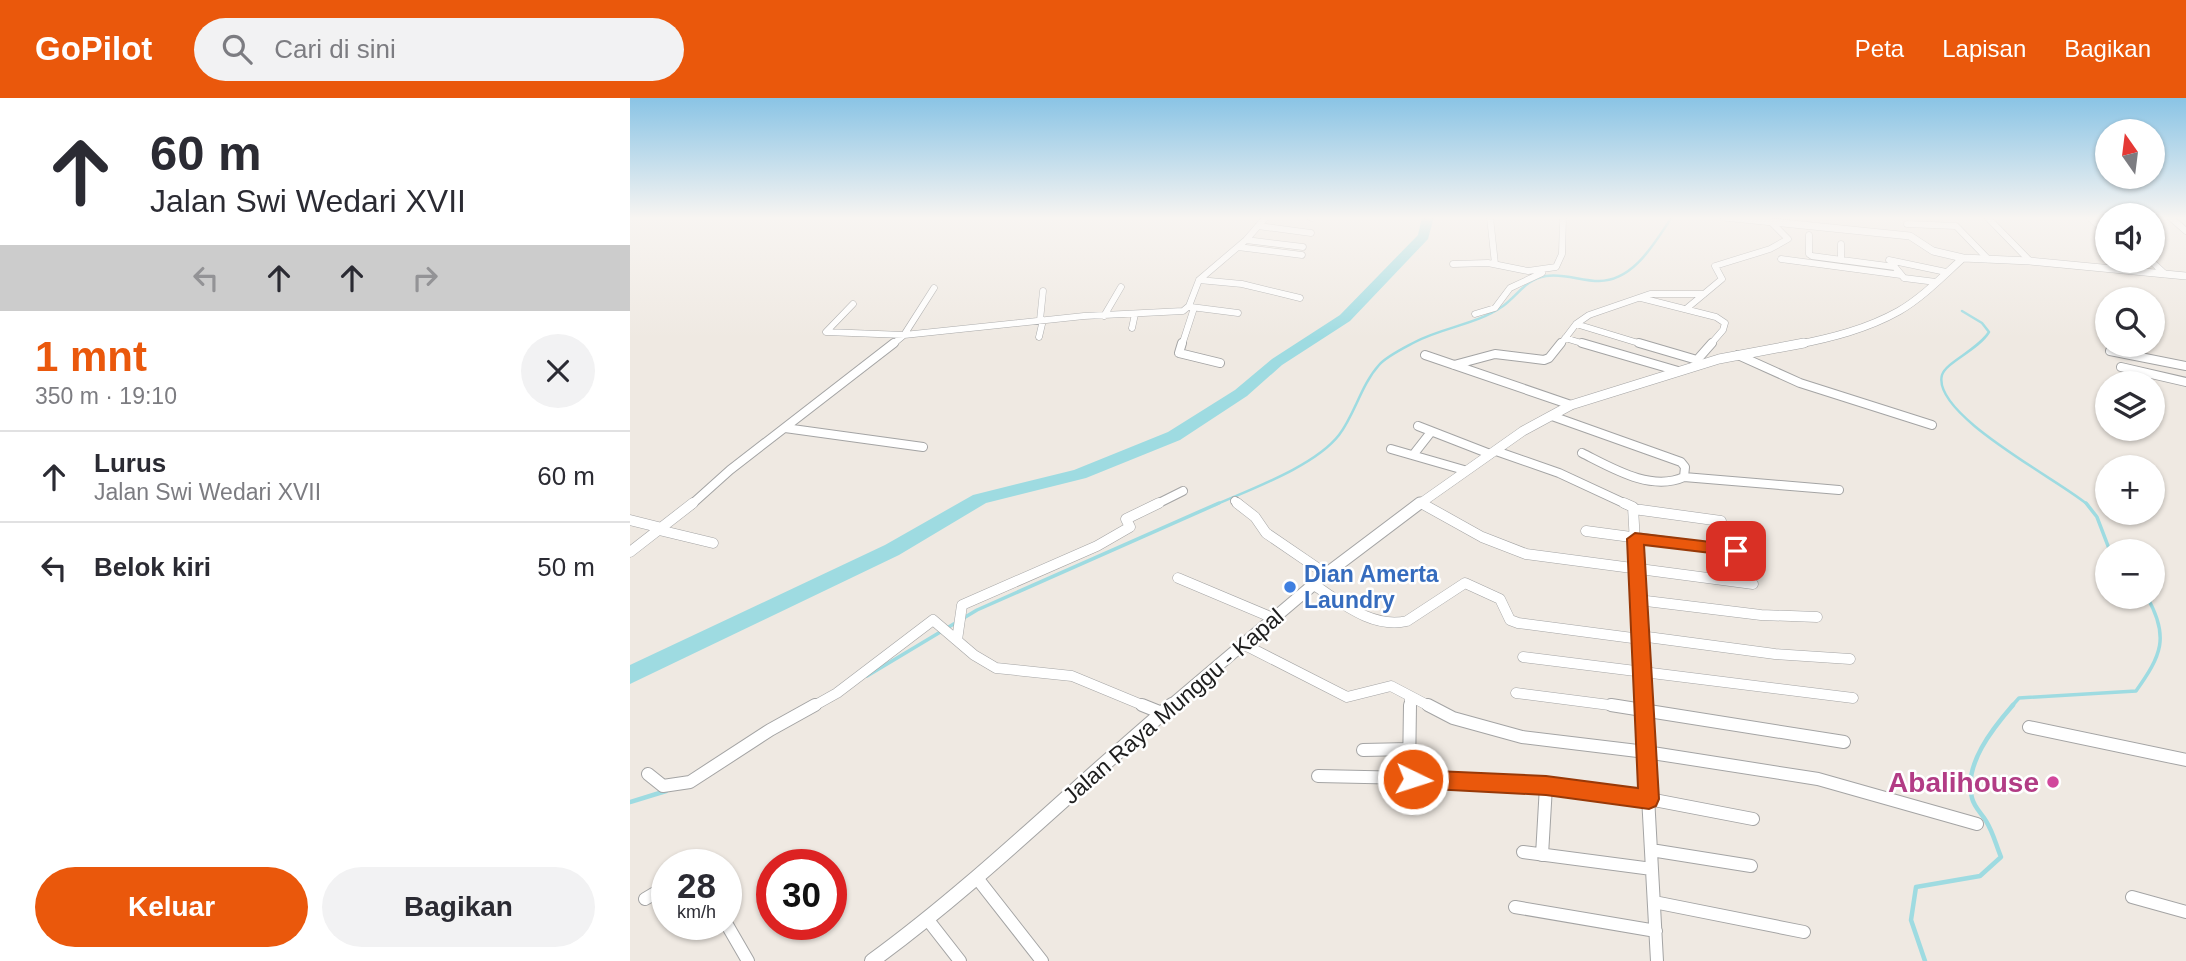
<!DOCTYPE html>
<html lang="id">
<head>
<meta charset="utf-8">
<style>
  :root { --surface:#fff; --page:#f2f2f3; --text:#2b2b33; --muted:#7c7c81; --line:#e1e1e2; --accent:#ea580c }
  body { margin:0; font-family:Helvetica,sans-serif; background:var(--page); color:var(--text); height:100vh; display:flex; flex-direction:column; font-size:26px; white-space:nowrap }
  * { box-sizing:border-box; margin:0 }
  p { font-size:23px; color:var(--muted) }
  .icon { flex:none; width:38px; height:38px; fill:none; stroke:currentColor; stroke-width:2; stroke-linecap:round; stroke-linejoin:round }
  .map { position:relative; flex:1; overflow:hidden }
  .drawer { display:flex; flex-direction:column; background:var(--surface); width:630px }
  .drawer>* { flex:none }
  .hud { background:#fff; color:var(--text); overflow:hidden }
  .needle { width:46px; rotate:346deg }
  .tools { position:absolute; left:1465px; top:21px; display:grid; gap:14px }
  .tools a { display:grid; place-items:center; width:70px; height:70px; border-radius:50%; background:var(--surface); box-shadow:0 2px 5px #0004; font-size:35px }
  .speed { position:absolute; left:21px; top:751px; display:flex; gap:14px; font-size:35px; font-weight:700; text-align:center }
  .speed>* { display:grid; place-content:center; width:91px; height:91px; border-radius:50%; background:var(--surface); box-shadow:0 2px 5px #0004; line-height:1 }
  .speed small { font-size:18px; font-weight:400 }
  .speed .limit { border:10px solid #d22; background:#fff; color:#111 }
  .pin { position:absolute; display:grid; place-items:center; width:60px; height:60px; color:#fff; margin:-30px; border-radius:14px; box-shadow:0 4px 10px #0006 }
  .me { position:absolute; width:77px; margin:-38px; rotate:94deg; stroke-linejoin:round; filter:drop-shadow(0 0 5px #0008) }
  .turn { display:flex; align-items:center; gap:24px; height:147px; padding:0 35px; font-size:32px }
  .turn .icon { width:91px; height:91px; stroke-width:2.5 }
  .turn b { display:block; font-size:49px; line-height:60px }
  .lanes { display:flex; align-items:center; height:66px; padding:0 35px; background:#0003; justify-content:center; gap:35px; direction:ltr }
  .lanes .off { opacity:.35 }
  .round { display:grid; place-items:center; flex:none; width:74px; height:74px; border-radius:37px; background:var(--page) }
  .overview { display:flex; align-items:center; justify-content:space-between; height:119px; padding:0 35px }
  h1 { font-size:42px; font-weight:600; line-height:52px; color:var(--accent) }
  .cta { display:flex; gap:14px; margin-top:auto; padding:14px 35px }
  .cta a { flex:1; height:80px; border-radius:42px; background:var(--accent); color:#fff; font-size:28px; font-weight:600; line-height:80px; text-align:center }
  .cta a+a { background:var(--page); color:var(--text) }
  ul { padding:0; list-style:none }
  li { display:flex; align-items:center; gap:21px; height:91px; padding:0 35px; border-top:2px solid var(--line) }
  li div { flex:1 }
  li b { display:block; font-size:26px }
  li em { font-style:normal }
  header { display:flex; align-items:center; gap:42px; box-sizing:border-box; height:98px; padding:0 35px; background:var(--accent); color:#fff }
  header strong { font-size:33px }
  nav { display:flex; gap:38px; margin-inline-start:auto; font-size:24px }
  .search { width:490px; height:63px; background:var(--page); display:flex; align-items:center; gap:18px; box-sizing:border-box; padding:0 24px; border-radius:38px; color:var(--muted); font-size:26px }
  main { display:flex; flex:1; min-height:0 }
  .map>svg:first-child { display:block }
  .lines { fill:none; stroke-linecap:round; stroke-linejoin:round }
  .stream-far2 { stroke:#9edbe1; stroke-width:2.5 }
  .stream-far1 { stroke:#9edbe1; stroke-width:3.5 }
  .stream { stroke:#9edbe1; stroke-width:4.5 }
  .river { fill:#9edbe1; fill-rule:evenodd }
  .minor-far3-casing { stroke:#a4a4a4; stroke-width:7 }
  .minor-far2-casing { stroke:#a4a4a4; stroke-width:10 }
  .minor-far1-casing { stroke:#a4a4a4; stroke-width:11 }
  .minor-casing { stroke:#a4a4a4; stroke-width:14 }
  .tertiary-far3-casing { stroke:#a4a4a4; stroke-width:8 }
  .tertiary-far2-casing { stroke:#a4a4a4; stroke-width:10 }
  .tertiary-far1-casing { stroke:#a4a4a4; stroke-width:13 }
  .tertiary-casing { stroke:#a4a4a4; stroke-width:16 }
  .minor-far3 { stroke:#fff; stroke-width:6 }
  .minor-far2 { stroke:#fff; stroke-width:8 }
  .minor-far1 { stroke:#fff; stroke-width:10 }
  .minor { stroke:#fff; stroke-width:12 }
  .tertiary-far3 { stroke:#fff; stroke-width:7 }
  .tertiary-far2 { stroke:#fff; stroke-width:9 }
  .tertiary-far1 { stroke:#fff; stroke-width:11 }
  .tertiary { stroke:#fff; stroke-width:14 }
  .route { fill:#ea580c; stroke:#983908; stroke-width:2 }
  .shop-dot { fill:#3f7fe0; stroke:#fff; stroke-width:2.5 }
  .hotel-dot { fill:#d1479c; stroke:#fff; stroke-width:2.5 }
  .labels { text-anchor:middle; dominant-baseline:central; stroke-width:5; stroke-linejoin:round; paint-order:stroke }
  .shop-label { font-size:23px; font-weight:bold; fill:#366cbe; stroke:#fff; text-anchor:start }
  .street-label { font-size:23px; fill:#1d1d1d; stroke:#fff }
  .near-hotel-label { font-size:28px; font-weight:bold; fill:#b23c85; stroke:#fff; text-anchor:end }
</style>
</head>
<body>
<header>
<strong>GoPilot</strong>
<div class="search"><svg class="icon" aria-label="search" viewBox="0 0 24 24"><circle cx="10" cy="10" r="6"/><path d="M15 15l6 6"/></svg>Cari di sini</div>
<nav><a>Peta</a><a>Lapisan</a><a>Bagikan</a></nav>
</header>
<main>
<section class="drawer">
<div class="hud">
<div class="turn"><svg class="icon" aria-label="ahead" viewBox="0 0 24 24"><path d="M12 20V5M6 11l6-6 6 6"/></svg><div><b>60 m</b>Jalan Swi Wedari XVII</div></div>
<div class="lanes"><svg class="icon off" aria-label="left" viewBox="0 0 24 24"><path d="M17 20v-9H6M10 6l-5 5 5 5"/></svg><svg class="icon" aria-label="ahead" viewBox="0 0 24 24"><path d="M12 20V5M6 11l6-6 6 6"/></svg><svg class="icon" aria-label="ahead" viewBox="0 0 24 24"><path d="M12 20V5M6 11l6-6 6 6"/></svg><svg class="icon off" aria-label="right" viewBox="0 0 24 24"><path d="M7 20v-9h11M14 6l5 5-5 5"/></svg></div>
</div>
<div class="overview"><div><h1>1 mnt</h1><p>350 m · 19:10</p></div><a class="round"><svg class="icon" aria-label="close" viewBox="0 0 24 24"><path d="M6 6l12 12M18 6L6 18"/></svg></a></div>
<ul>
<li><svg class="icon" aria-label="ahead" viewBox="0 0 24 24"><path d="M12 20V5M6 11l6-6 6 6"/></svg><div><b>Lurus</b><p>Jalan Swi Wedari XVII</p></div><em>60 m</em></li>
<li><svg class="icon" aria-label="left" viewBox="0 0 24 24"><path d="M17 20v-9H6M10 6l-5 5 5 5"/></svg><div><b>Belok kiri</b></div><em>50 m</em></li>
</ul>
<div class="cta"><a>Keluar</a><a>Bagikan</a></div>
</section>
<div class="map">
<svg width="1556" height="863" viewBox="0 0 1556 863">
  <rect width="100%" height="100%" fill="#efe9e2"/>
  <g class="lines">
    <path class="stream-far2" d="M1332,213L1352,225L1359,234C1348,252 1316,264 1312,277C1301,317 1431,383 1458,407
      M585,407C621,391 685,368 709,337C725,316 731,287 749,267C757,258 774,250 785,244C813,229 846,227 873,208C888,197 896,181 916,178C934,175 951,183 969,183C1004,183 1025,144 1042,119"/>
    <path class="stream-far1" d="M1456,405L1467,419L1480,453
      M237,578L347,512L589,405
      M1381,609L1389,600L1506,593C1531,558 1540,539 1517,499"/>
    <path class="stream" d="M0,704L36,693
      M1295,863L1281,822L1286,789L1350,778L1371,759C1366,747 1363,734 1356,723C1352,716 1344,709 1342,700C1333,667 1363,630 1383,607"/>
    <path class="river" d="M792,119H804L798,141L720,223L652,267L617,298L550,342L456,380L356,405L269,457L0,586V567L255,447L343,397L444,372L538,334L605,292L642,261L710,217L788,137Z"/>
    <defs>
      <path id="minor-far3" d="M679,119L682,120
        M860,119L865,166
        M1357,119L1400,163
        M1459,119L1477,135
        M1540,119L1556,133
        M1277,126L1326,128L1358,161
        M628,128L681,135
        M1179,137V156L1182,158L1265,169L1274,180L1306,184
        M616,142L673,149
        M1211,146V162
        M608,149L672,157
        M1151,161L1271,177
        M1259,162L1316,174
        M1521,163L1535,176
        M823,166L858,165L898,173L926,169L932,156L933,119
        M569,182L612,186L670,200
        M1011,200L1086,219L1095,225L1093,232L1080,247
        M223,206L196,234L274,237L304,190
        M561,209L608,215
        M1056,211L1092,181L1085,168L1140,151L1158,141L1136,119
        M845,216L865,210L880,190L912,175
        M474,218L491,189
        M410,222L413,193
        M946,226L1015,247
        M502,230L505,216
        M409,239L413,222
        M935,240L958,247
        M262,247L274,237L454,218L553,213L559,208L569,182L616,142L636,119
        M552,247L564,210
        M930,247L946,226L959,217L1020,196H1074"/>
      <path id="minor-far2" d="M552,245L549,255L590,265
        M952,245L1048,273
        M1009,245L1067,262
        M1480,253L1556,268
        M795,257L941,307
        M1108,257L1170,285L1302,327
        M824,267L865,256L914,262L919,260L931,245
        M1068,267L1067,262L1082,245
        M1491,269L1556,284
        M922,318L1051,364L1055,369L1054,379C1021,394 982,370 952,355
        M788,328L860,356
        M155,330L293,349
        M761,351L834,372
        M866,353L929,375L998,407
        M783,357L801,334
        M1054,379L1209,392
        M605,403L610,407
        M791,405L794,407
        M61,407L100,372L264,245
        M525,407L553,393"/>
      <path id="minor-far1" d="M607,405L625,419L636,435L696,476
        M791,405L852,439L896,456L1123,486
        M994,405L1003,409L1014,609
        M1004,411L1091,423
        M0,422L32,430
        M29,432L83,445
        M956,433L1106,453
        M0,454L63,405
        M548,480L643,520
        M684,487C712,505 743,531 777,523L835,485L870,501L880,522L888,525L1010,541
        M1008,502L1131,517L1187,519
        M1010,538L1145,556L1220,561
        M327,542L332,507L467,448L500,429L496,421L529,405
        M613,546L717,599L761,588L801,609
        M893,559L1223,600
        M886,595L995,609
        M182,609L207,595L303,522L344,557L366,570L442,578L517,609
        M780,609V598"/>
      <path id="minor" d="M512,607L532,615
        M780,607L779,675L783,681L916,688L1019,701L1123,721
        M798,607L823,620L892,639L1016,654L1188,681L1347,726
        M981,607L1214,644
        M1013,607L1027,863
        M1399,629L1556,662
        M733,652L780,651
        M18,676L33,688L60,684L140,632L185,607
        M688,678L781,680
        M1021,752L1121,768
        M893,754L1022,771
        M912,757L916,688
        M347,780L412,863
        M1502,799L1556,814
        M15,801L37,788
        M1024,804L1174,834
        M885,809L1026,833
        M298,822L330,863
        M96,825L118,863"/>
      <path id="tertiary-far3" d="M1094,119L1280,138L1303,153L1333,160
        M1165,247C1201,240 1237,231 1269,213C1293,199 1313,178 1333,160L1400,163L1556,178"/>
      <path id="tertiary-far2" d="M788,407L893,333L941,307L1089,261L1174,245"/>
      <path id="tertiary-far1" d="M539,609L696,476L790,405"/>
      <path id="tertiary" d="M242,863C349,785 441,692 542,607"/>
    </defs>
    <use href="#minor-far3" class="minor-far3-casing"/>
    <use href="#minor-far2" class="minor-far2-casing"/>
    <use href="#minor-far1" class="minor-far1-casing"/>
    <use href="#minor" class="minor-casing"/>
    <use href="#tertiary-far3" class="tertiary-far3-casing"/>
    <use href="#tertiary-far2" class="tertiary-far2-casing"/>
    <use href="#tertiary-far1" class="tertiary-far1-casing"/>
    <use href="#tertiary" class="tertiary-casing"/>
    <use href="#minor-far3" class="minor-far3"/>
    <use href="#minor-far2" class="minor-far2"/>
    <use href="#minor-far1" class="minor-far1"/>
    <use href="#minor" class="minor"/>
    <use href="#tertiary-far3" class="tertiary-far3"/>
    <use href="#tertiary-far2" class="tertiary-far2"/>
    <use href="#tertiary-far1" class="tertiary-far1"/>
    <use href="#tertiary" class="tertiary"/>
  </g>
  <linearGradient id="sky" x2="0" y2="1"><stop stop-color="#8ac4e5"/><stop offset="0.5" stop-color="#f8f5f2"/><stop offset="1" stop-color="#f8f5f2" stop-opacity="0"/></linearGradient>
  <rect width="1556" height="240" fill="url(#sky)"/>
  <path class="route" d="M1005,435L1106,447L1114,453L1106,458L1014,447L1029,701L1026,708L1019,711L916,697L783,690L776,688L773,681L776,674L783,672L916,678L1008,690L997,441Z"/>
  <circle class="shop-dot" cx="660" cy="489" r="7"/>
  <circle class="hotel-dot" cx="1423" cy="684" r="7"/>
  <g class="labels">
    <g class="shop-label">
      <text x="674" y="476">Dian Amerta<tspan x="674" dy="26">Laundry</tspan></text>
    </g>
    <g class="street-label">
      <text transform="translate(543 608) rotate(-41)">Jalan Raya Munggu - Kapal</text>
    </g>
    <g class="near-hotel-label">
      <text x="1409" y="684">Abalihouse</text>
    </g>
  </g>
</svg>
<div class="tools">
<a><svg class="needle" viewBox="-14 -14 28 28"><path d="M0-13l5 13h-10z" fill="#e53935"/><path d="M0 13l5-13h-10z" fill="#7c7c81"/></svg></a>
<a><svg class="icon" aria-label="sound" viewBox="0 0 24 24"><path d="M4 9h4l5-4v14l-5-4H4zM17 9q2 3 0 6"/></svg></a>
<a><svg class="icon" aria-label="search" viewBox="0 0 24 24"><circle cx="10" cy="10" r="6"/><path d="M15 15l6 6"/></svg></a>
<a><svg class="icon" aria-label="layers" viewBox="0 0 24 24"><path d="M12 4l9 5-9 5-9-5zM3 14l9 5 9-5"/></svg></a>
<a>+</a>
<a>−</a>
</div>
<div class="speed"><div>28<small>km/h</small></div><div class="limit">30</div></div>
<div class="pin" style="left:1106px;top:453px;background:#d93025"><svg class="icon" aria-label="arrive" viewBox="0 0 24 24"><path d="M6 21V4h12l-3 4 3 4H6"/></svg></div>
<svg class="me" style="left:783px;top:681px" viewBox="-20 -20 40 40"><circle r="17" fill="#ea580c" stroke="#fff" stroke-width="3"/><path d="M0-11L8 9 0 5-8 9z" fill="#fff"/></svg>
</div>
</main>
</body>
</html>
